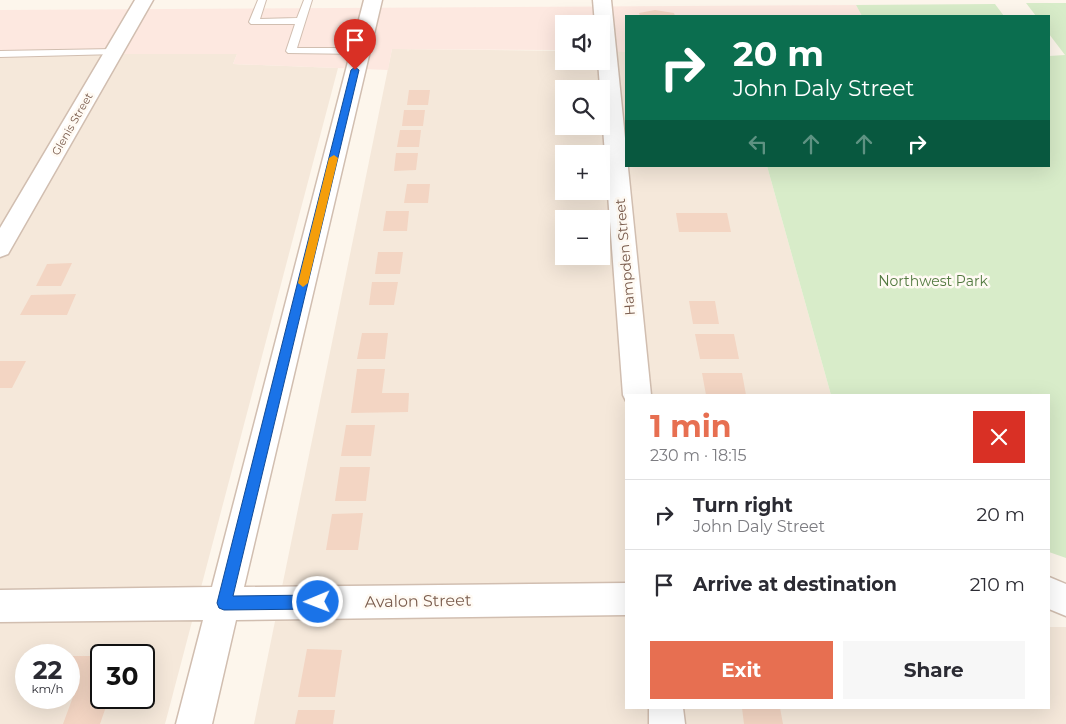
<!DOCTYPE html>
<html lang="en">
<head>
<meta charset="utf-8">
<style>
  :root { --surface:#fff; --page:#f7f7f7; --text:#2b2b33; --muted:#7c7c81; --line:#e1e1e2; --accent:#e76f51 }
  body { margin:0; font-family:Montserrat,sans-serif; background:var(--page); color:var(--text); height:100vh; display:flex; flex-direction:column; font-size:19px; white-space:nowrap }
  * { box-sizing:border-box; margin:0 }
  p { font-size:16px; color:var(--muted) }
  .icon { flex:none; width:28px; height:28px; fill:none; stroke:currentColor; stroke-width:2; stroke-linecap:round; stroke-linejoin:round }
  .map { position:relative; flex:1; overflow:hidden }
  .drawer { position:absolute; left:625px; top:394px; width:425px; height:315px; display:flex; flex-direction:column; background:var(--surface); border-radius:0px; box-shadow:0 5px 20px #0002 }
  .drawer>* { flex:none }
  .banner { position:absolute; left:625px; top:15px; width:425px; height:152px; border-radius:0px; box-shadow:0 5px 20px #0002; background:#0b6e4f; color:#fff; overflow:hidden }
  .buttons { position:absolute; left:555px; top:15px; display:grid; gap:10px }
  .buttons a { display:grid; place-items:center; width:55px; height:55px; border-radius:0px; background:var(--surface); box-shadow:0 5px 20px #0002; font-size:25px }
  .speed { position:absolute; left:15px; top:644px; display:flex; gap:10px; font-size:25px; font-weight:700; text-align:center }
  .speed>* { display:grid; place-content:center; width:65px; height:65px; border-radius:50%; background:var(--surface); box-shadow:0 5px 20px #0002; line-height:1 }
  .speed small { font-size:12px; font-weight:400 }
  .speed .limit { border:2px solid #111; border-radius:8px; background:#fff; color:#111 }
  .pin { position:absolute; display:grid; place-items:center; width:42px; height:42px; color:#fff; margin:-51px -21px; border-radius:50% 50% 50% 0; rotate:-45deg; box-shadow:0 0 5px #0007 }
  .pin .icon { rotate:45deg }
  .me { position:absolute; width:55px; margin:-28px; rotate:269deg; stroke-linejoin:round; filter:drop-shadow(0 0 4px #0008) }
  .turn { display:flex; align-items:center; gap:18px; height:105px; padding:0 25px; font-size:22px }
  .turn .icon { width:65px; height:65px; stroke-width:2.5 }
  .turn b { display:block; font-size:35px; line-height:42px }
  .lanes { display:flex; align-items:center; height:48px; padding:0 25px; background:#0003; justify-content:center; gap:25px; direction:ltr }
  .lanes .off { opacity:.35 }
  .round { display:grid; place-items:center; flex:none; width:52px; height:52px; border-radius:0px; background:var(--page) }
  .head { display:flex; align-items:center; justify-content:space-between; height:85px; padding:0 25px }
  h1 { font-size:30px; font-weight:700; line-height:38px; color:var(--accent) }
  .button { display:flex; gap:10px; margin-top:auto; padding:10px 25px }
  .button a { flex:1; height:58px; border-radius:0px; background:var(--accent); color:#fff; font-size:20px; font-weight:700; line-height:58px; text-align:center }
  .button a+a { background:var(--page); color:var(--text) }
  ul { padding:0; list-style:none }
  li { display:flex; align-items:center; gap:15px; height:70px; padding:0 25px; border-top:1px solid var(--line) }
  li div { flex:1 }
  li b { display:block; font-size:19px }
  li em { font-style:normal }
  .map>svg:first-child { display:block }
  .residential { fill:#f5e8da; fill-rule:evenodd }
  .commercial { fill:#fde8e0 }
  .green { fill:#d8ecc9 }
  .building { fill:#f3d5c3 }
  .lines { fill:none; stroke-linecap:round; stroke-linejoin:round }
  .lane-casing { stroke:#d1beb0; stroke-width:2 }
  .street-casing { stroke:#d1beb0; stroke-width:3 }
  .lane { fill:#fff; fill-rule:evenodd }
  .street { fill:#fff; fill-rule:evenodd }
  .route { fill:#1a73e8; stroke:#114b97 }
  .slow { fill:#f59e0b }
  .labels { text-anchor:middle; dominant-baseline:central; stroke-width:5; stroke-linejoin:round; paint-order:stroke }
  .far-street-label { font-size:11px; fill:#7a5c4d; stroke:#fffaf3 }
  .street-label { font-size:14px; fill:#7a5c4d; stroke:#fffaf3 }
  .park-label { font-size:14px; fill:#537a41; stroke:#fffaf3 }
  .near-street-label { font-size:16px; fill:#7a5c4d; stroke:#fffaf3 }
</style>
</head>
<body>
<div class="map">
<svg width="1066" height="724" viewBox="0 0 1066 724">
  <rect width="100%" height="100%" fill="#fdf6ec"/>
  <path class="residential" d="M392,49L564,51V61H601V51H626V166H767L831,395H626V708H1049V627H1066V724H254ZM564,89H601V126H564ZM564,154H601V191H564ZM564,219H601V256H564Z
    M0,54H237L233,64L338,68L165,724H0ZM26,655H69V698H26ZM101,655H144V698H101Z"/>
  <path class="commercial" d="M856,5L862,16H626V52L601,51V24H564V50L392,49L388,70L233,64L237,54H0V10Z"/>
  <path class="green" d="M1026,3H1066V558L1049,552V395H831L767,166H1049V56L1065,55L1049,34V16H1036Z
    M995,4L1004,16H862L856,5Z"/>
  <path class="building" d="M655,10L674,13L675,16H640L639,13Z
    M409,90H430L428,105H407Z
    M404,110H425L423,126H402Z
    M400,130H421L419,147H397Z
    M396,153H418L416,170L394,171Z
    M407,184H430L428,203H404Z
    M386,211H409L407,231H383Z
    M676,213H727L731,232H679Z
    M378,252H403L400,274H375Z
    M72,263L61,286H36L47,264Z
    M372,282H398L394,305H369Z
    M76,294L67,315H20L31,295Z
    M689,301H715L719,324H693Z
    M362,333H388L385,359H357Z
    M695,334H734L739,359H700Z
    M0,361H26L12,388H0Z
    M357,369H385L382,393H409L408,412L351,413Z
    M702,373H742L746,395H706Z
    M346,425H375L371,456H341Z
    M340,467H370L366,501H335Z
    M363,513L358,550H326L332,514Z
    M307,649L342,650L335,697H298Z
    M69,656H101V698H109L100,724H63L77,686H69Z
    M742,708H780L783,724H744Z
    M298,710H335L333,724H295Z"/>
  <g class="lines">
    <defs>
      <path id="lane" d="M258,0H266L260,19L297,18L304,0H312L297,48H360L365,51L360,54L288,53L286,51L295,24H251L249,22Z
        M114,49L119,52L117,54L0,57V51Z"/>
      <path id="street" d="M135,0H153L8,254L0,257V228Z
        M364,0H382L244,587L626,583V615L236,620L212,724H176L203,620L0,622V590L212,587Z
        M593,0H611L651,395H626V401L623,395L598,61H601V24H595Z
        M1049,577L1066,584V616L1049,609Z
        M649,708H683L685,724H649Z"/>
    </defs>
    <use href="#lane" class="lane-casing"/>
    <use href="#street" class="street-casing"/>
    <use href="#lane" class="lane"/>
    <use href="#street" class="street"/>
  </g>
  <path class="route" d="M355,67L359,70L233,596L318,595L323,597L325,602L323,607L318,609L224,610L219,608L217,603L351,70Z"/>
  <path class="slow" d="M334,155L338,158L308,283L303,287L298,283L329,158Z"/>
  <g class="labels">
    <g class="far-street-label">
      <text transform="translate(72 124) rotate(-60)">Glenis Street</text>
    </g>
    <g class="street-label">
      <text transform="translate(625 257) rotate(-95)">Hampden Street</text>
    </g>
    <g class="park-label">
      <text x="933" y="281">Northwest Park</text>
    </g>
    <g class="near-street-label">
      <text transform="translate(418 601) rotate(-1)">Avalon Street</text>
    </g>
  </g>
</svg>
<div class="buttons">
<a><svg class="icon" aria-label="sound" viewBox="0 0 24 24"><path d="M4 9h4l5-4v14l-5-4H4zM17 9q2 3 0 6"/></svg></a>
<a><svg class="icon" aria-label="search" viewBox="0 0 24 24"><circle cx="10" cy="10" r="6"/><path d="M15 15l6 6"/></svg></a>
<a>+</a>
<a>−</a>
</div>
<div class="speed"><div>22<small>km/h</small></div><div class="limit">30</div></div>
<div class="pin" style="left:355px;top:70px;background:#d93025"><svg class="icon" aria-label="arrive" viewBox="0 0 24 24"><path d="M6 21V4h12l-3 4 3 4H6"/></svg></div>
<svg class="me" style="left:318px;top:602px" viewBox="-20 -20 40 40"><circle r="17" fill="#1a73e8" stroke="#fff" stroke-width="3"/><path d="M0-11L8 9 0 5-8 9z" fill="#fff"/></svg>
<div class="banner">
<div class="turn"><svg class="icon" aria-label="right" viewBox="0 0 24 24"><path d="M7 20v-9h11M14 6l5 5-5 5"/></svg><div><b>20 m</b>John Daly Street</div></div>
<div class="lanes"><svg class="icon off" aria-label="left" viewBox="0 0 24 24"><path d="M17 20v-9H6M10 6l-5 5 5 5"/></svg><svg class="icon off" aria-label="ahead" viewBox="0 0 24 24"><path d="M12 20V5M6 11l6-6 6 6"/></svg><svg class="icon off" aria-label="ahead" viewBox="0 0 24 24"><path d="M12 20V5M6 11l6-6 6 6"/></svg><svg class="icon" aria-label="right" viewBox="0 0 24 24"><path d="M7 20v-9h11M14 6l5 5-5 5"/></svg></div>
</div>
<section class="drawer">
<div class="head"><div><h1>1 min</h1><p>230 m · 18:15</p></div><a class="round" style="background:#d93025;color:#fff"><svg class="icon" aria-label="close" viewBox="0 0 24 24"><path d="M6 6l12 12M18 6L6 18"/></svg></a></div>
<ul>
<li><svg class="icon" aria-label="right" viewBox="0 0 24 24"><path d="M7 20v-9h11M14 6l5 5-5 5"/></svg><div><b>Turn right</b><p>John Daly Street</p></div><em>20 m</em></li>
<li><svg class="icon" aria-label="arrive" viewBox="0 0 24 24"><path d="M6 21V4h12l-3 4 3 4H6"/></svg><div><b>Arrive at destination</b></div><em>210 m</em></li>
</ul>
<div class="button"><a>Exit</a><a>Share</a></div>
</section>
</div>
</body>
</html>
